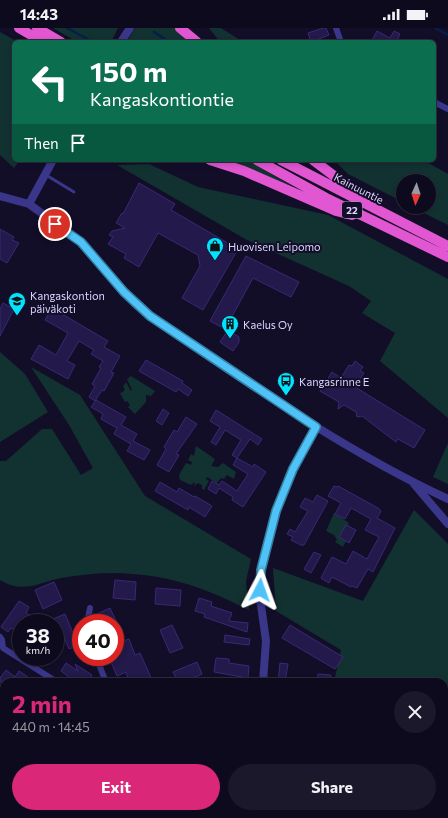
<!DOCTYPE html>
<html lang="en">
<head>
<meta charset="utf-8">
<style>
  :root { --surface:#0e0a1e; --page:#1c182b; --text:#f1f3f6; --muted:#9b9aa4; --line:#2e2b3c; --accent:#db2777 }
  body { margin:0; font-family:Commissioner,sans-serif; background:var(--page); color:var(--text); height:100vh; display:flex; flex-direction:column; font-size:15px; white-space:nowrap }
  * { box-sizing:border-box; margin:0 }
  p { font-size:13px; color:var(--muted) }
  .icon { flex:none; width:22px; height:22px; fill:none; stroke:currentColor; stroke-width:2; stroke-linecap:round; stroke-linejoin:round }
  .map { position:relative; flex:1; overflow:hidden }
  .details { position:absolute; left:0px; top:650px; width:448px; height:140px; display:flex; flex-direction:column; background:var(--surface); border-radius:12px 12px 0 0; box-shadow:0 2px 6px #0003,0 0 0 1px var(--line) }
  .details>* { flex:none }
  .hud { position:absolute; left:12px; top:12px; width:424px; height:122px; border-radius:6px; box-shadow:0 2px 6px #0003,0 0 0 1px var(--line); background:#0b6e4f; color:#fff; overflow:hidden }
  .needle { width:26px; rotate:183deg }
  .buttons { position:absolute; left:396px; top:146px; display:grid; gap:8px }
  .buttons a { display:grid; place-items:center; width:40px; height:40px; border-radius:50%; background:var(--surface); box-shadow:0 2px 6px #0003,0 0 0 1px var(--line); font-size:20px }
  .speed { position:absolute; left:12px; top:586px; display:flex; gap:8px; font-size:20px; font-weight:700; text-align:center }
  .speed>* { display:grid; place-content:center; width:52px; height:52px; border-radius:50%; background:var(--surface); box-shadow:0 2px 6px #0003,0 0 0 1px var(--line); line-height:1 }
  .speed small { font-size:10px; font-weight:400 }
  .speed .limit { border:6px solid #d22; background:#fff; color:#111 }
  .pin { position:absolute; display:grid; place-items:center; width:34px; height:34px; color:#fff; margin:-17px; border:2px solid #fff; border-radius:50%; box-shadow:0 1px 4px #0007 }
  .me { position:absolute; width:44px; margin:-22px; rotate:4deg; stroke-linejoin:round; filter:drop-shadow(0 0 3px #0008) }
  .turn { display:flex; align-items:center; gap:14px; height:84px; padding:0 12px; font-size:18px }
  .turn .icon { width:52px; height:52px; stroke-width:2.5 }
  .turn b { display:block; font-size:28px; line-height:34px }
  .then { display:flex; align-items:center; height:38px; padding:0 12px; background:#0003; gap:8px; font-size:15px }
  .round { display:grid; place-items:center; flex:none; width:42px; height:42px; border-radius:21px; background:var(--page) }
  .overview { display:flex; align-items:center; justify-content:space-between; height:68px; padding:0 12px }
  h1 { font-size:24px; font-weight:700; line-height:30px; color:var(--accent) }
  .primary-button { display:flex; gap:8px; margin-top:auto; padding:8px 12px }
  .primary-button a { flex:1; height:46px; border-radius:24px; background:var(--accent); color:#fff; font-size:16px; font-weight:700; line-height:46px; text-align:center }
  .primary-button a+a { background:var(--page); color:var(--text) }
  .status { display:flex; justify-content:space-between; align-items:center; height:28px; padding:0 20px; background:var(--surface); direction:ltr }
  .status svg { height:11px; fill:currentColor }
  .map>svg:first-child { display:block }
  .green { fill:#113231 }
  .lines { fill:none; stroke-linecap:round; stroke-linejoin:round }
  .stream { stroke:#071e48; stroke-width:2.5 }
  .building { fill:#23194a; stroke:#392977 }
  .service { stroke:#3a368a; stroke-width:3 }
  .minor { stroke:#3a368a; stroke-width:6 }
  .tertiary { stroke:#3a368a; stroke-width:8 }
  .trunk { stroke:#e156d1; stroke-width:10 }
  .route-casing { stroke:#337fa1; stroke-width:10 }
  .route { stroke:#4fc3f7; stroke-width:7 }
  .labels { text-anchor:middle; dominant-baseline:central; stroke-width:4; stroke-linejoin:round; paint-order:stroke }
  .shield { fill:#130e28; stroke:#9e99be; stroke-width:1 }
  .shield-label { font-size:10px; font-weight:bold; fill:#dad5ff }
  .street-label { font-size:11px; fill:#dad5ff; stroke:#130e28 }
  .poi-label { font-size:11px; fill:#dad5ff; stroke:#130e28; text-anchor:start }
</style>
</head>
<body>
<div class="status"><b>14:43</b><svg viewBox="0 0 49 12"><path d="M0 12V9h3v3zM5 12V6h3v6zM10 12V3h3v9zM15 12V0h3v12zM26 1h20v11H26zM47 4h2v5h-2z"/></svg></div>
<div class="map">
<svg width="448" height="790" viewBox="0 0 448 790">
  <rect width="100%" height="100%" fill="#130e28"/>
  <path class="green" d="M53,0H118L111,14H77Z
    M135,0H175L194,14H127Z
    M209,0H221L243,14H220Z
    M0,4L18,14H14V132H20L14,140L0,127Z
    M223,132H247L292,158Z
    M334,132H423L448,146V197L412,179H429V153H403V174L348,146Z
    M149,136L198,159L328,187L448,251V390L380,333L395,305L362,285L371,273L349,258L247,212L117,137Z
    M0,324L25,346L48,384L0,414Z
    M31,339L80,367L145,468L251,531L246,553L249,582C201,558 167,546 113,545C96,545 78,547 61,550C37,555 24,566 0,552V433H6L42,401H52L81,447L93,440L69,397Z
    M131,348L155,363L151,368L146,367V374L135,386L128,379L130,377L127,373L125,374L120,365L123,364L125,361L123,359L126,354L131,363L132,362L127,351Z
    M448,415V456L433,449Z
    M196,418L215,431L211,438L218,439L223,435L236,444L234,451L227,447L224,451L221,450L217,455L207,449L206,451L209,453L204,462L202,461V457L198,455L194,458L195,454L191,457L180,452L179,447L186,435L191,437L192,434L188,432L191,426L194,428Z
    M414,482L448,516V682L444,680V654H334L341,622L276,583L273,540L363,573Z
    M334,485L349,495L339,509L346,513L343,519L335,514L337,512L334,507L326,503Z
    M280,786H401L406,789L408,786H417L418,790H279Z"/>
  <g class="lines">
    <path class="stream" d="M67,0L93,14
      M435,0L448,7
      M154,4L169,14"/>
  </g>
  <path class="building" d="M323,0H326L329,7L311,14L308,5Z
    M377,3L390,10L394,3L400,6L397,13L399,14H371Z
    M139,155L175,176L171,182L238,221L203,282L182,270L200,238L198,227L158,205L139,239L124,230L126,226L108,216L113,209L109,207L112,203L125,200L116,195L122,185L123,186Z
    M0,201L14,209L12,212L19,215L7,235L0,231Z
    M246,228L299,254L291,269L253,250L225,301L210,293Z
    M3,275L14,281L0,308V281Z
    M52,280L108,313L104,319L120,328L111,344L114,345L104,363L102,362L95,373L89,369L95,358L92,356L101,340L99,339L103,333L91,326L94,322L79,313L67,333L75,337L68,351L31,331L39,317L56,327L68,305L45,292Z
    M228,302L239,309V314L233,323L220,314Z
    M146,332L183,353L182,355L192,362L188,368L178,361L176,364L139,343Z
    M355,333L363,339L360,343L364,345L355,359L425,402L414,420L398,411L396,414L362,388L357,389L356,384L344,377L338,381L339,374L320,363L332,344L341,350L349,337L352,338Z
    M96,372L126,389L121,397L137,406L133,413L150,422L144,432L127,423L131,416L114,406L117,400L101,391L103,386L91,379Z
    M163,381L169,385L162,397L156,393Z
    M216,382L262,411L258,417L250,411L237,430L253,439L254,436L266,444L243,479L232,472L233,469L219,460L216,466L208,461L212,453L219,457L222,453L237,463L248,446L233,437L237,430L232,427L241,412L225,402L216,417L211,414L220,399L210,393Z
    M186,389L197,396L176,426L179,427L169,444L157,437L166,421L164,419L174,402L177,404Z
    M160,454L177,464L179,460L194,469L195,468L212,478L205,489L189,479L188,482L155,463Z
    M334,458L337,459L338,458L378,480L381,483L377,490L395,500L373,544L368,541L357,560L352,558L351,559L332,549L329,555L321,550L332,529L346,536L353,523L367,531L379,509L365,502L371,491L351,480L345,491L335,486L341,475L328,468Z
    M317,467L328,473L304,517H301L291,512L293,509L287,506L290,501L295,504L308,483L300,479L305,470L313,474Z
    M346,497L356,502L349,515L339,509Z
    M314,524L321,527L311,545L304,541Z
    M115,552L136,554L135,572L113,570Z
    M54,554L62,572L43,581L35,562Z
    M156,560L181,562L180,578L155,576Z
    M199,570L212,574L211,578L232,585L229,593L248,595L247,604L204,589L205,586L195,583Z
    M19,573L29,579L26,585L34,590L31,595H21V607L11,600L8,604L1,599Z
    M110,580L117,595H103L99,585Z
    M65,586L78,617L69,621L64,609L61,610L53,591Z
    M172,597L183,620L170,625L160,602Z
    M290,597L343,629L335,641L282,610Z
    M225,607L250,611L249,617L224,614Z
    M129,611L135,627L140,625L153,654H129L126,644L117,648L109,629H115V616Z
    M216,630L229,631V635L249,638L248,650L214,644Z
    M197,634L202,646L184,654H178L173,644Z
    M66,635L78,643L75,636L92,647L88,654H75L61,643Z
    M280,635L288,636L285,654H278Z
    M6,642L15,649L19,643L28,649L25,654H0V650Z
    M318,646L331,647L330,654H317Z"/>
  <g class="lines">
    <path class="service" d="M46,147L74,164"/>
    <path class="minor" d="M336,0L341,14
      M434,74L448,81
      M87,595L90,580
      M0,609L2,612L3,620L57,654
      M96,629L106,654
      M0,724L4,727
      M49,790L51,786"/>
    <path class="tertiary" d="M121,14L130,0
      M0,168L29,176L81,214L134,275L158,294C251,357 345,423 448,471
      M29,176L53,132
      M414,456L448,496
      M263,654L266,613L260,570L261,542L277,483L293,441L316,399
      M242,790L243,786"/>
    <path class="trunk" d="M19,0L43,14
      M37,0L61,14
      M180,0L197,14
      M210,132L244,143L336,183L352,187
      M257,132L326,170L448,229
      M281,132L448,218
      M313,132L362,169"/>
  </g>
  <g class="lines">
    <defs>
      <path id="route" d="M55,196L81,214L124,264L150,288L316,399L293,441L276,483L261,542L260,562"/>
    </defs>
    <use href="#route" class="route-casing"/>
    <use href="#route" class="route"/>
  </g>
  <defs>
    <symbol id="shop-pin" viewBox="-11 -11 22 30"><path d="M0 17L-7.5 6A9.5 9.5 0 1 1 7.5 6Z" fill="#01e4ff" stroke="#130e28"/><path d="M-5-2.5h2.3a2.7 3.5 0 0 1 5.4 0H5L5.5 6h-11ZM-1.5-2.5h3a1.5 2.3 0 0 0-3 0Z" fill="#111"/></symbol>
    <symbol id="school-pin" viewBox="-11 -11 22 30"><path d="M0 17L-7.5 6A9.5 9.5 0 1 1 7.5 6Z" fill="#01e4ff" stroke="#130e28"/><path d="M0-5L7-2L0 1L-7-2ZM-4 1L0 2.5L4 1V4Q0 6-4 4Z" fill="#111"/></symbol>
    <symbol id="building-pin" viewBox="-11 -11 22 30"><path d="M0 17L-7.5 6A9.5 9.5 0 1 1 7.5 6Z" fill="#01e4ff" stroke="#130e28"/><path d="M-4-6H4V6H1V3H-1V6H-4ZM-2.5-4.3h1.7v1.8h-1.7ZM.8-4.3h1.7v1.8H.8ZM-2.5-1h1.7V.8h-1.7ZM.8-1h1.7V.8H.8Z" fill="#111"/></symbol>
    <symbol id="bus-pin" viewBox="-11 -11 22 30"><path d="M0 17L-7.5 6A9.5 9.5 0 1 1 7.5 6Z" fill="#01e4ff" stroke="#130e28"/><path d="M-5-6H5V4H4V6H2V4H-2V6H-4V4H-5ZM-3.5-4V0h7V-4ZM-3.5 1.2v1.5H-2V1.2ZM2 1.2v1.5H3.5V1.2Z" fill="#111"/></symbol>
  </defs>
  <g fill-rule="evenodd">
    <use href="#shop-pin" x="205" y="208" width="20" height="27"/>
    <use href="#school-pin" x="7" y="263" width="20" height="27"/>
    <use href="#building-pin" x="220" y="286" width="20" height="27"/>
    <use href="#bus-pin" x="276" y="343" width="20" height="27"/>
  </g>
  <g class="labels">
    <rect class="shield" x="342" y="174" width="20" height="16" rx="3"/>
    <g class="shield-label">
      <text x="352" y="182">22</text>
    </g>
    <g class="street-label">
      <text transform="translate(359 160) rotate(27)">Kainuuntie</text>
    </g>
    <g class="poi-label">
      <text x="228" y="218">Huovisen Leipomo</text>
      <text x="30" y="267">Kangaskontion<tspan x="30" dy="13">päiväkoti</tspan></text>
      <text x="243" y="296">Kaelus Oy</text>
      <text x="299" y="353">Kangasrinne E</text>
    </g>
  </g>
</svg>
<div class="buttons">
<a><svg class="needle" viewBox="-14 -14 28 28"><path d="M0-13l5 13h-10z" fill="#e53935"/><path d="M0 13l5-13h-10z" fill="#9b9aa4"/></svg></a>
</div>
<div class="speed"><div>38<small>km/h</small></div><div class="limit">40</div></div>
<div class="pin" style="left:55px;top:196px;background:#d93025"><svg class="icon" aria-label="arrive" viewBox="0 0 24 24"><path d="M6 21V4h12l-3 4 3 4H6"/></svg></div>
<svg class="me" style="left:260px;top:562px" viewBox="-20 -20 40 40"><path d="M0-17L14 15 0 8-14 15z" fill="#4fc3f7" stroke="#fff" stroke-width="4"/></svg>
<div class="hud">
<div class="turn"><svg class="icon" aria-label="left" viewBox="0 0 24 24"><path d="M17 20v-9H6M10 6l-5 5 5 5"/></svg><div><b>150 m</b>Kangaskontiontie</div></div>
<div class="then">Then<svg class="icon" aria-label="arrive" viewBox="0 0 24 24"><path d="M6 21V4h12l-3 4 3 4H6"/></svg></div>
</div>
<section class="details">
<div class="overview"><div><h1>2 min</h1><p>440 m · 14:45</p></div><a class="round"><svg class="icon" aria-label="close" viewBox="0 0 24 24"><path d="M6 6l12 12M18 6L6 18"/></svg></a></div>
<div class="primary-button"><a>Exit</a><a>Share</a></div>
</section>
</div>
</body>
</html>
